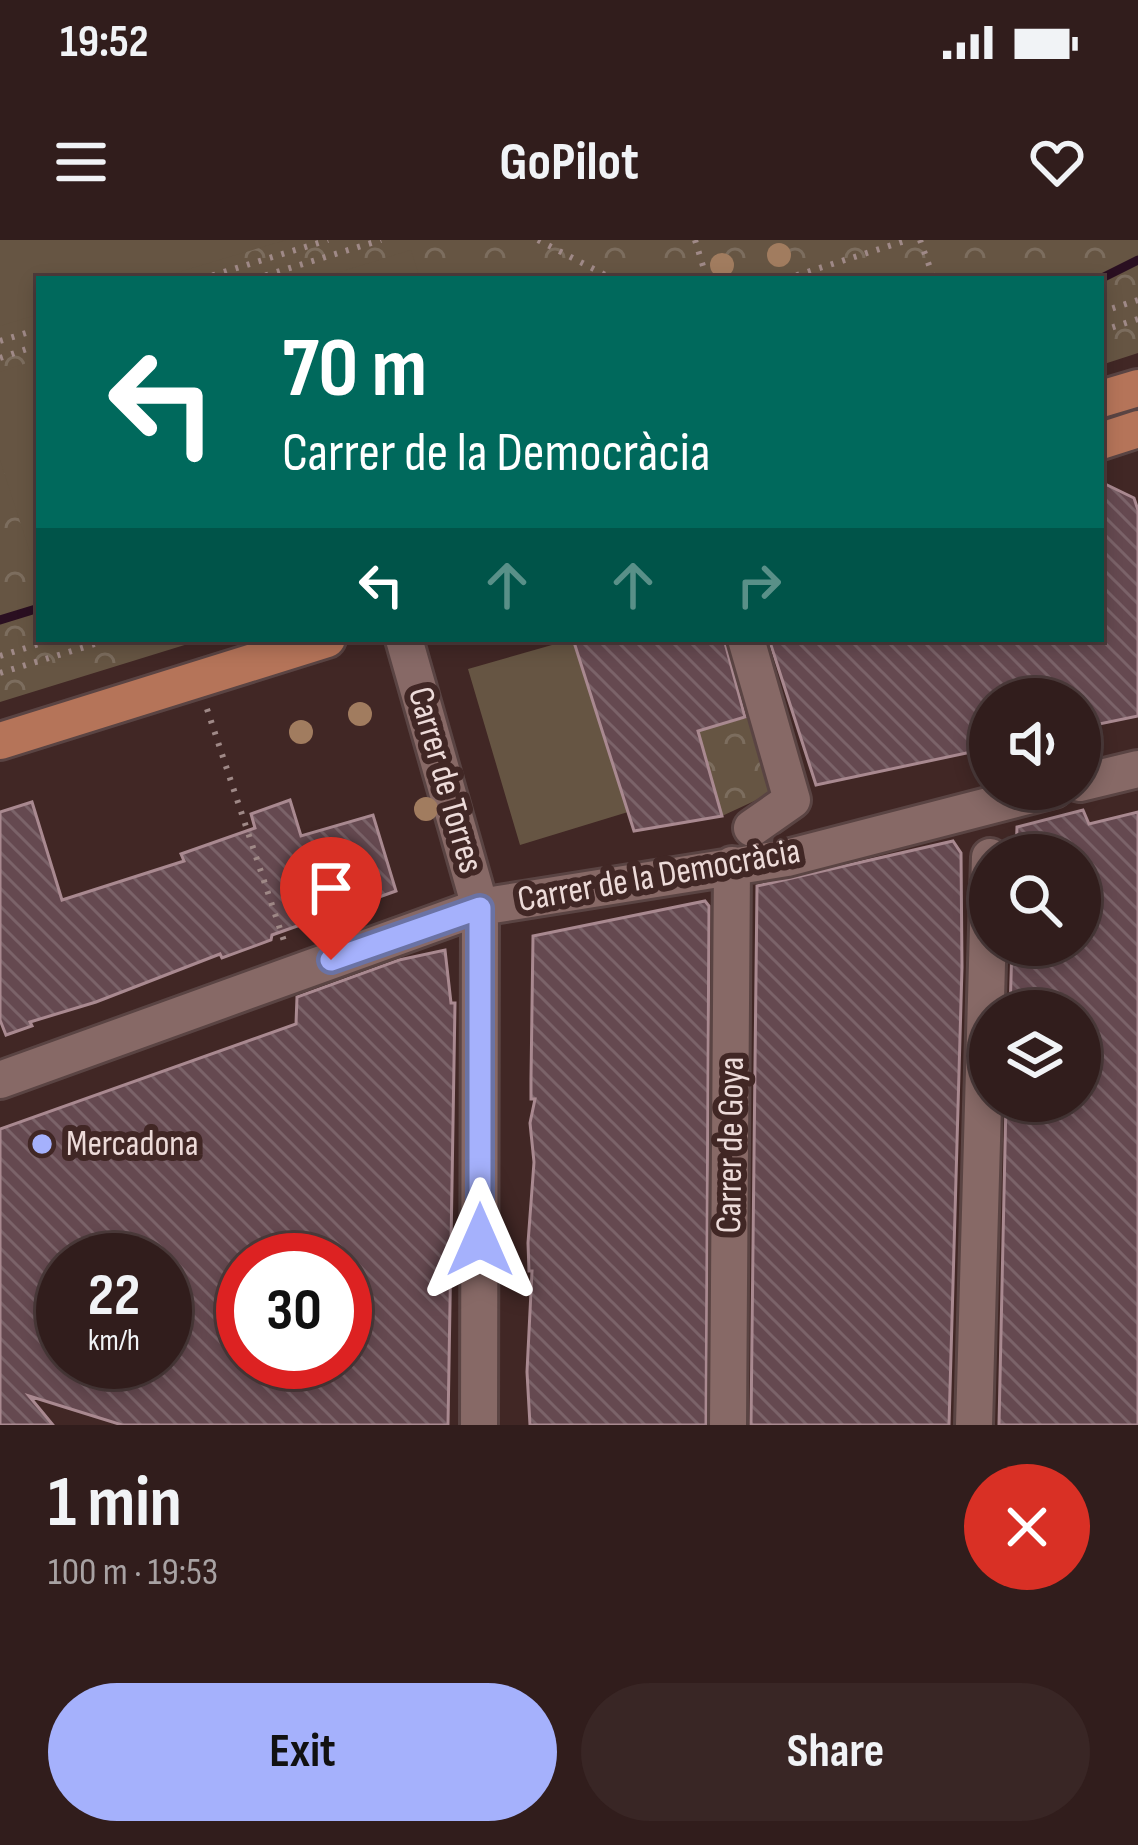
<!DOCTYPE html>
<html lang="en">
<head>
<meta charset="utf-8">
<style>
  :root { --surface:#311d1c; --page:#392625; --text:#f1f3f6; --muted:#a8a2a3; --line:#4c3b3b; --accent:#a5b1fc }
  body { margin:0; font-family:"Sofia Sans Condensed",sans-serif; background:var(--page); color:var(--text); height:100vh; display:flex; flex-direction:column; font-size:45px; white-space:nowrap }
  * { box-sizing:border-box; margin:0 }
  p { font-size:39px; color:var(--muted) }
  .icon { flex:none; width:66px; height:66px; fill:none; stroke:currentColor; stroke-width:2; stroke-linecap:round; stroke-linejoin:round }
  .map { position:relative; height:1185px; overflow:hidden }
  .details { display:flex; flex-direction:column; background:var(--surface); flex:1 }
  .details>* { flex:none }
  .hud { position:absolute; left:36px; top:36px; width:1068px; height:366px; border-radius:0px; box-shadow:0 6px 18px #0003,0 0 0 3px var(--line); background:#00695c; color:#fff; overflow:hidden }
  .controls { position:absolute; left:969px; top:438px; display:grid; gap:24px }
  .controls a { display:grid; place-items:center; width:132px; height:132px; border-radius:50%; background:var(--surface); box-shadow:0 6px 18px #0003,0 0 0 3px var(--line); font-size:60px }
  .speed { position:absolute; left:36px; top:993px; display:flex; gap:24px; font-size:60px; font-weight:700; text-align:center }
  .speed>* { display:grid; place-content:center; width:156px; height:156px; border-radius:50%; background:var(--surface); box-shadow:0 6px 18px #0003,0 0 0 3px var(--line); line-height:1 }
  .speed small { font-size:30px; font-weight:400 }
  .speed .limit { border:18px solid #d22; background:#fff; color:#111 }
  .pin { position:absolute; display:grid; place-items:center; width:102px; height:102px; color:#fff; margin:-123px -51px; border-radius:50% 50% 50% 0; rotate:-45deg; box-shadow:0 0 12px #0007 }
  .pin .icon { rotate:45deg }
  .me { position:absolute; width:132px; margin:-66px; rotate:0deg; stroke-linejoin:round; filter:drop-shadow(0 0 9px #0008) }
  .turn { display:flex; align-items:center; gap:42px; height:252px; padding:0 48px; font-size:54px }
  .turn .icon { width:156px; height:156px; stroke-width:2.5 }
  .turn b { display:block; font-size:84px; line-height:102px }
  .lanes { display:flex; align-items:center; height:114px; padding:0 48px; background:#0003; justify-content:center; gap:60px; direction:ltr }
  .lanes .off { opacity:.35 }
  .round { display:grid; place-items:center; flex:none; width:126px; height:126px; border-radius:63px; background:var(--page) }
  .head { display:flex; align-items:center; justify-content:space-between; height:204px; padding:0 48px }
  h1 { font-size:72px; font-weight:700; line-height:90px }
  .primary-button { display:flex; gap:24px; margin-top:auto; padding:24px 48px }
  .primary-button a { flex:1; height:138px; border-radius:72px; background:var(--accent); color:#111; font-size:48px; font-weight:700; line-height:138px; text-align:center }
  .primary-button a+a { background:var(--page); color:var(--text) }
  .status { display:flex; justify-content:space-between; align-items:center; height:84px; padding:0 60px; background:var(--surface); direction:ltr }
  .status svg { height:33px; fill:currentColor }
  header { display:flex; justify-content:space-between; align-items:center; height:156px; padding:0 48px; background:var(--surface); font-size:54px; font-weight:700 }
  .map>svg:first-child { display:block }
  .park { fill:url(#park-crowns) }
  .garden { fill:#665543 }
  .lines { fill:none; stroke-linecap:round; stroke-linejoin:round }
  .stream { stroke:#2a0f21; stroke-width:9 }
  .building { fill:url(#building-back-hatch); stroke:#a98990; stroke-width:3; fill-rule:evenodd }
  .minor-casing { stroke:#5a4443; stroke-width:42 }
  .major-casing { stroke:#5a4443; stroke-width:42 }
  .path { stroke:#9f8987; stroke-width:6; stroke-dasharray:3 9; stroke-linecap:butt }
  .minor { stroke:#876966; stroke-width:36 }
  .major { stroke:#b57459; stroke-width:36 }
  .tree { fill:#a17c5f }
  .route-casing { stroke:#6b73a4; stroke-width:30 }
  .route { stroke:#a5b1fc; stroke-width:21 }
  .poi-dot { fill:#a5b1fc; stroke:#412725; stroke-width:4.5 }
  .labels { text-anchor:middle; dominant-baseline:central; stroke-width:12; stroke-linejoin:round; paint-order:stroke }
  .street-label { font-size:36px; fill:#eddbd9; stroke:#412725 }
  .poi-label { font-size:36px; fill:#eddbd9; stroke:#412725; text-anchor:start }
</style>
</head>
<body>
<div class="status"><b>19:52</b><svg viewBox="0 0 49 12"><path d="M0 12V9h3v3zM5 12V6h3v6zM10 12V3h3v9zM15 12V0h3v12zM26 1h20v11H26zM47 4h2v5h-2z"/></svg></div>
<header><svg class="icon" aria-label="menu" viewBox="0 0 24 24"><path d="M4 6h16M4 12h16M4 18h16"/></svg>GoPilot<svg class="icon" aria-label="heart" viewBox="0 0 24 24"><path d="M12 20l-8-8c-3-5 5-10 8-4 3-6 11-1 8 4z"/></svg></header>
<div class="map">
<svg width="1138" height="1185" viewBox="0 0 1138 1185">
  <defs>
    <pattern id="park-crowns" width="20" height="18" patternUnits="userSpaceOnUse" patternTransform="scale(3)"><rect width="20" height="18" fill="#665543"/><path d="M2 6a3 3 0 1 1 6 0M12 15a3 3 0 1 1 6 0" fill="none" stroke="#7c6d5e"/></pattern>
    <pattern id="building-back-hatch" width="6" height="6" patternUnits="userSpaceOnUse" patternTransform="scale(3)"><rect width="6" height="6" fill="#654950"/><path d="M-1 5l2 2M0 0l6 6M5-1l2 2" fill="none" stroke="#7b6369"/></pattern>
  </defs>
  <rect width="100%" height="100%" fill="#412725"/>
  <path class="park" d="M0,0H1138V113L1101,125V39H39V399H204L0,462Z
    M758,475L782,548L722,576L697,491Z"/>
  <path class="garden" d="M0,0H286L156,39H39V74L0,86Z
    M411,10L420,39H317Z
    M39,119V340L0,220V132Z
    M573,399L628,572L520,605L468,429Z"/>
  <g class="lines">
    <path class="stream" d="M1100,39L1138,20
      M0,380L39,368"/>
  </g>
  <path class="building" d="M1101,242L1134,258L1138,270V476L1080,488V459H990V508L816,545L769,399H1101Z
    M573,399H724L745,477L698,491L722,576L634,591Z
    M290,560L301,596L373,575L396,651L272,695L271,700L222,718L220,714L96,762L30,782L32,786L6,795L0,780V572L32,562L62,660L184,621L181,614L255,588L251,574Z
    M1083,570L1089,584L1138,572V1185H999L1006,861H1080V771H1010L1012,705H1080V615H1016L1017,587Z
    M953,601L961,613L962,727L949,1185H751L757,646Z
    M705,661L709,666L706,1185H530L527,1132L532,1031H529L528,1003L534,922L530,883L535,859H531V839L533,696Z
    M445,710L451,763H455L448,1185H122L29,1156L53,1185H0V889L296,784L297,757L399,720ZM63,1020H165V1122H63ZM243,1020H345V1122H243Z"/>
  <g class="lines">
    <defs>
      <path id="minor" d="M404,399L480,667L479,1185
        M746,399L792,560L752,588
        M1080,543L1138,529
        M0,840L480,667L787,618L1054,549
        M728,1185L732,625
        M974,1185L990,617"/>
      <path id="major" d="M1101,159L1138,148
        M1101,201L1138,189
        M0,501L327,399"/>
    </defs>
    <use href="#minor" class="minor-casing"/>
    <use href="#major" class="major-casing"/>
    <path class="path" d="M538,0L613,39
      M695,0L707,39
      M920,0L934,39
      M201,39L328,0
      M254,39L381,0
      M785,39L908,0
      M1101,72L1138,60
      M1101,91L1138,79
      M0,101L39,89
      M0,118L39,105
      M0,416L55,399
      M0,433L111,399
      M207,469L284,701"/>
    <use href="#minor" class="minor"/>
    <use href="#major" class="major"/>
  </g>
  <g class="tree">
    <circle cx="779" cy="15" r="12"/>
    <circle cx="722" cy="25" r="12"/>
    <circle cx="360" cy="474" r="12"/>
    <circle cx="301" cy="492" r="12"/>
    <circle cx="426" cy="569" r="12"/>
  </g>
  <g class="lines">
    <defs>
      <path id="route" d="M331,720L480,668V1000"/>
    </defs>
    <use href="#route" class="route-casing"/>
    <use href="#route" class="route"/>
  </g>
  <circle class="poi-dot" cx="42" cy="904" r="12"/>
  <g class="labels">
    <g class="street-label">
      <text transform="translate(445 540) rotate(74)">Carrer de Torres</text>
      <text transform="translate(659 636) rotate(-10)">Carrer de la Democràcia</text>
      <text transform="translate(731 905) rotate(-89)">Carrer de Goya</text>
    </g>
    <g class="poi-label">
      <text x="66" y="904">Mercadona</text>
    </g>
  </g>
</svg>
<div class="controls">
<a><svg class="icon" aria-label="sound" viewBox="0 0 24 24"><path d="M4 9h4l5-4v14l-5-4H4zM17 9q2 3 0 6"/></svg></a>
<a><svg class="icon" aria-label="search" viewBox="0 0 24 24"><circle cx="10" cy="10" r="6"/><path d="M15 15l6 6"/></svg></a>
<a><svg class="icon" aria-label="layers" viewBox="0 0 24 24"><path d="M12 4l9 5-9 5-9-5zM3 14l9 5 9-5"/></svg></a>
</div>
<div class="speed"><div>22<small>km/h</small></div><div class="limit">30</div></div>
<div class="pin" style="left:331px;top:720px;background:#d93025"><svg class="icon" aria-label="arrive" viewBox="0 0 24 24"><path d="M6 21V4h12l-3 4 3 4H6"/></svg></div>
<svg class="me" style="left:480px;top:1000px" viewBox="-20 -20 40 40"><path d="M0-17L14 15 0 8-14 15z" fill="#a5b1fc" stroke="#fff" stroke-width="4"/></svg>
<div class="hud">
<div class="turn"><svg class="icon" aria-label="left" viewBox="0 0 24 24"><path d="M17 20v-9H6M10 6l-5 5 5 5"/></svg><div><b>70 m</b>Carrer de la Democràcia</div></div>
<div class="lanes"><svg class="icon" aria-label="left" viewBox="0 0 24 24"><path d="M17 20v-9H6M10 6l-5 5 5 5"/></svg><svg class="icon off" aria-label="ahead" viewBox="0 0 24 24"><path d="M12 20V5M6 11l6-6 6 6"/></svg><svg class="icon off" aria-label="ahead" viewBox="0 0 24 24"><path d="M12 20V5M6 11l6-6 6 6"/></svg><svg class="icon off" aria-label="right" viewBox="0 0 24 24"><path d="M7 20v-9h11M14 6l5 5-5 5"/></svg></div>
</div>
</div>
<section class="details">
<div class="head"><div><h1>1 min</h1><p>100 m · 19:53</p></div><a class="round" style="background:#d93025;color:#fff"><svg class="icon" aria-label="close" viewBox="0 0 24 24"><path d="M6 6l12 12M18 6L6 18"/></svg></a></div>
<div class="primary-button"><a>Exit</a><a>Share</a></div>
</section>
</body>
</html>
